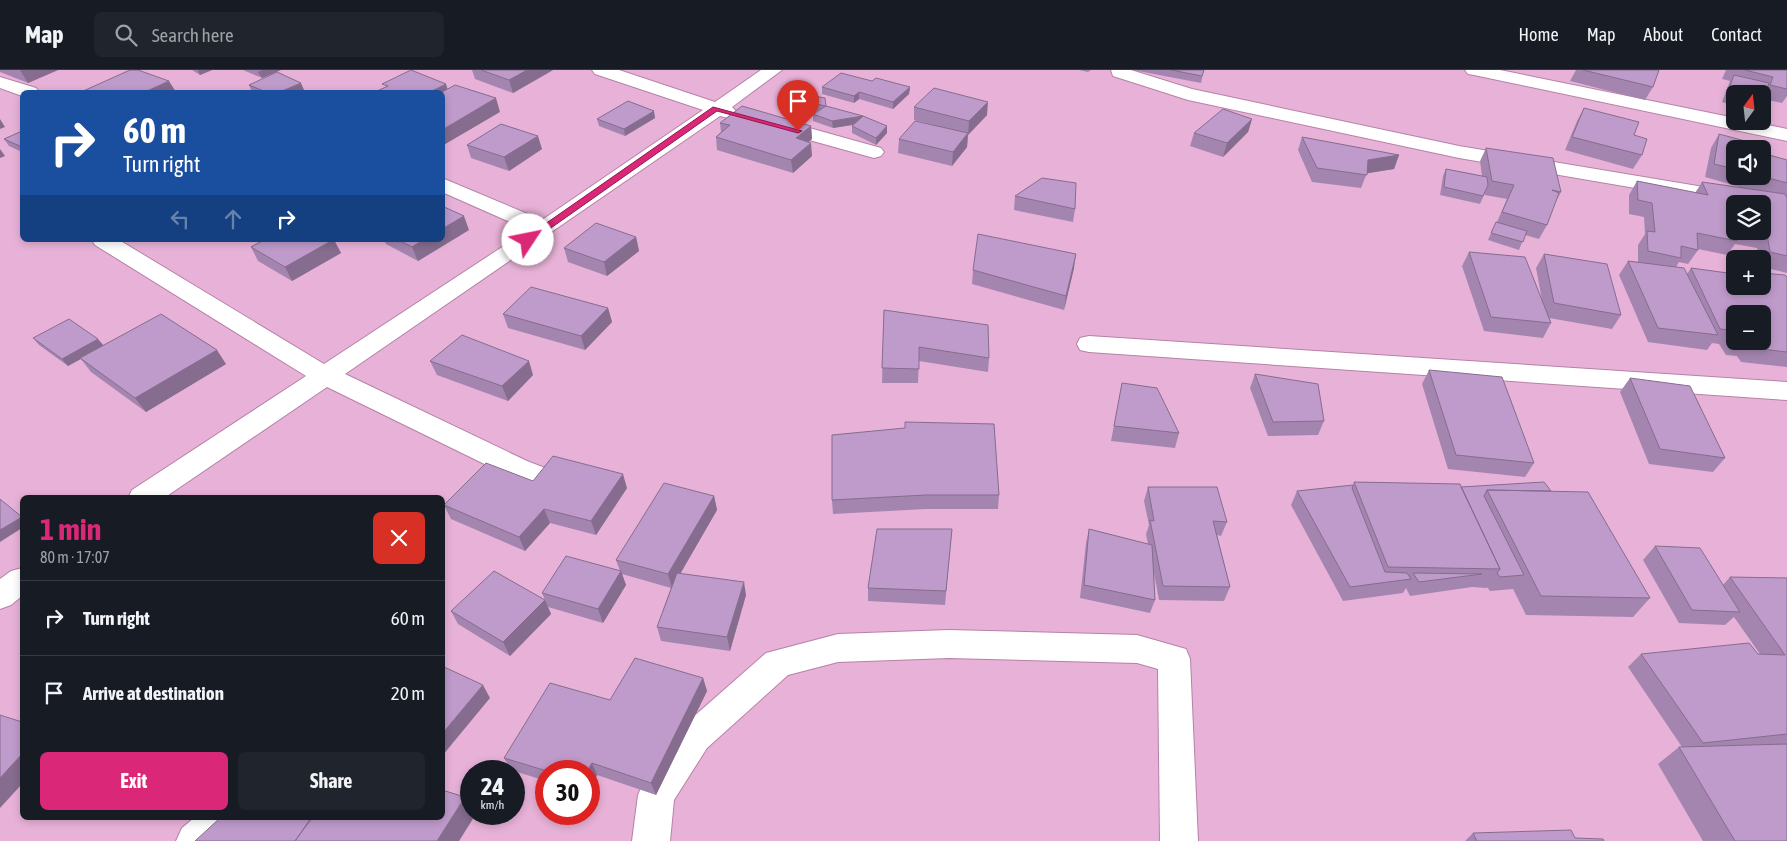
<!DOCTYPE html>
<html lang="en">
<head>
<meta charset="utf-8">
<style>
  :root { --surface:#171b24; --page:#20242c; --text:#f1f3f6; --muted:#9ea1a6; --line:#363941; --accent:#db2777 }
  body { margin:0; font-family:"Asap Condensed",sans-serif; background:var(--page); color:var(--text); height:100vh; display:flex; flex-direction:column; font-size:19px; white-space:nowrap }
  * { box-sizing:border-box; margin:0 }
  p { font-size:16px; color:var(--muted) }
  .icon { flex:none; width:28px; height:28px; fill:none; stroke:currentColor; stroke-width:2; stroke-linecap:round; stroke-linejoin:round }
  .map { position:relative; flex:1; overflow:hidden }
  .side { position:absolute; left:20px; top:425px; width:425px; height:325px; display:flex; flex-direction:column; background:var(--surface); border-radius:8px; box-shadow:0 2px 8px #0003 }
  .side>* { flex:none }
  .hud { position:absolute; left:20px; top:20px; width:425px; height:152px; border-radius:8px; box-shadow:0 2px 8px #0003; background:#1a4fa0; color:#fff; overflow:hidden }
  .needle { width:32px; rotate:15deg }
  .buttons { position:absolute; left:1726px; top:15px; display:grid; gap:10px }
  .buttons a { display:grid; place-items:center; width:45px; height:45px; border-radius:8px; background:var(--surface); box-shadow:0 2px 8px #0003; font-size:25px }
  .speed { position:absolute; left:460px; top:690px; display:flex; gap:10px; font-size:25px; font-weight:700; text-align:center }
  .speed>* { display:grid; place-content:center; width:65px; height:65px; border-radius:50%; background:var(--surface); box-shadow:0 2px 8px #0003; line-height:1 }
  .speed small { font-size:12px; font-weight:400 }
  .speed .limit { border:8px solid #d22; background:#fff; color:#111 }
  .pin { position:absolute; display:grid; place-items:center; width:42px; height:42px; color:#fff; margin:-51px -21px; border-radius:50% 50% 50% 0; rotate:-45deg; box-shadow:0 0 5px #0007 }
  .pin .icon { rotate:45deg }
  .me { position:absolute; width:55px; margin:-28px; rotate:56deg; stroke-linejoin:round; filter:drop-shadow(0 0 4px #0008) }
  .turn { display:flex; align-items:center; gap:18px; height:105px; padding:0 20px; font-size:22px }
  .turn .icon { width:65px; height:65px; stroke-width:2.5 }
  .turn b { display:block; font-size:35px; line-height:42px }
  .lanes { display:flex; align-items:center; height:48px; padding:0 20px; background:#0003; justify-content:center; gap:25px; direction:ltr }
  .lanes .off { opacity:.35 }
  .round { display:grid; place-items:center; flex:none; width:52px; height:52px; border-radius:8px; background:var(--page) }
  .head { display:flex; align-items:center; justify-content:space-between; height:85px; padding:0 20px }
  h1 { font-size:30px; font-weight:700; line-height:38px; color:var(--accent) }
  .primary-button { display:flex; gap:10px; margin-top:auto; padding:10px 20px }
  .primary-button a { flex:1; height:58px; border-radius:8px; background:var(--accent); color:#fff; font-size:20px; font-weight:700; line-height:58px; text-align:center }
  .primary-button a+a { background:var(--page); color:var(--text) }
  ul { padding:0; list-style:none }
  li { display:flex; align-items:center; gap:15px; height:75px; padding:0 20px; border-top:1px solid var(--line) }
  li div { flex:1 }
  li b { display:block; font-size:19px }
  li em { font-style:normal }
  header { display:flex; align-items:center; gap:30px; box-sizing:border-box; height:70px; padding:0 25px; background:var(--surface); border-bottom:1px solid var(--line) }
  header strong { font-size:24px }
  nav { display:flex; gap:28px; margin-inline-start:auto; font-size:18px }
  .search { width:350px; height:45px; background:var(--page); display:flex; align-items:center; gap:12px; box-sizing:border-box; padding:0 18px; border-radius:8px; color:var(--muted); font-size:19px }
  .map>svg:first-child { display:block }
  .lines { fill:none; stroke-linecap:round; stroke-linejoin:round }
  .minor-casing { stroke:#b582a6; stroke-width:2 }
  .minor { fill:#fff; fill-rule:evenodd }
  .wall { fill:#a485af; fill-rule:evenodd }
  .shaded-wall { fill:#866c8e }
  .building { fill:#bf9bcb; stroke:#866c8e }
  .route { fill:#db2777; stroke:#8e194d }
</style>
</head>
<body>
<header>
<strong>Map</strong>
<div class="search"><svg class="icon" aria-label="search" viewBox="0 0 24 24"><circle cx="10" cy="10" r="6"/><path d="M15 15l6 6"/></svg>Search here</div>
<nav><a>Home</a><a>Map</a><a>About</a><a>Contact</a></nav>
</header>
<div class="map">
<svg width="1787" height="771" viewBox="0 0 1787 771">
  <rect width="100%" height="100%" fill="#e8b2d8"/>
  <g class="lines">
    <defs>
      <path id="minor" d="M592,0H619L715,32L761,0H782L732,37L737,42L735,46L728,48L720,46L345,304L527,391L581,412L585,420L581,428L571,431L507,405L327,317L164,428H128L132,420L306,306L95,175L92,170H119L324,294L528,160L442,122V108L542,150L703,40L595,4Z
        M1111,0H1131L1192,19L1459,76L1787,131V143L1762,139V134L1735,135L1459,88L1188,30L1113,6Z
        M1465,0H1500L1735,48V51H1749L1787,59V71L1474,5L1468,4Z
        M0,7L36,18L39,22H22V26L0,18Z
        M777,49L881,78L884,82L881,86L874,88L770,59L767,55L770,51Z
        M1089,266L1787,312V330L1089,282L1080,280L1077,274L1080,268Z
        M22,498V526L11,535L0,539V509L11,501Z
        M949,560L1137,565L1186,579L1190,589L1198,771H1160L1158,599L1137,593L949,588L838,592L788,605L707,678L674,730L670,771H632L638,725L643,713L683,656L766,583L838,564Z
        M194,748H238L233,761L222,771H176L182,758Z"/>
    </defs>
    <use href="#minor" class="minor-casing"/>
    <use href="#minor" class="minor"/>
  </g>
  <path class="wall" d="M0,0H58L28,13L0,2Z
    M192,0H212L200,5Z
    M243,0H281L262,8Z
    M472,0H553L513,23L475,9Z
    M1079,0H1091L1088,2Z
    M1133,0H1204L1201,13Z
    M1576,0H1659L1653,17L1645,30L1570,11Z
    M1726,0H1787V26L1782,33L1763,29L1735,24V36L1722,32L1730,11L1722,9Z
    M872,11L910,17L909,24L893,39L859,29L854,33L822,24V17Z
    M249,15L304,20L298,22H252Z
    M787,28L826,36L887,56V63L876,75L852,63V56L853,55L833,58L813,51V44L818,41L787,35Z
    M914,37L987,45L968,65L967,77L952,96L898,83L899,69L934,55L914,50Z
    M1584,38L1634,65L1642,85L1633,99L1565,80L1577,51Z
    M655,48L625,66L599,56L597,49Z
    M1252,49L1248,62L1223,87L1190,76L1194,63Z
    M720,53L811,56L812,69L808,72L812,86L793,103L717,80L716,67L721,62Z
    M22,61V82L9,76L4,69Z
    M1719,64L1735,79V106H1762L1787,90V203L1762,197V189H1759L1757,178L1735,174L1727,185L1698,179V180L1688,194L1679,192L1676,197L1687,204L1691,198L1735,216L1787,207V297L1741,292L1737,286L1726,285L1719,274L1712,273L1707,280L1648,272L1619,205L1628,191L1638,192V175L1645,164L1644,147L1629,144V125L1637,111L1695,123L1702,112L1743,118L1705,107L1711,78ZM1735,134L1762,161H1735ZM1735,244L1762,271H1735Z
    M1302,67L1399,85L1394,99L1367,103L1361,118L1312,112L1298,80Z
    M467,75L542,79L509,101L471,88Z
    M1486,78L1561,122L1555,133L1547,155L1539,169L1525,165L1519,180L1488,170L1496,152H1497L1507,129L1485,125V123L1480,134L1440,125L1443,106L1446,99L1482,106L1480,91Z
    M1015,126L1075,139L1073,152L1014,140Z
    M469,160L418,191L386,174L384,170H442Z
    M636,167L639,181L607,206L568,192L564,178Z
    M264,170H334L341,183L292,211L258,191L251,177Z
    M1469,182L1542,230L1536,198L1544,184L1621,245L1612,259L1549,248L1551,253L1543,268L1484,261L1462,196Z
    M1074,198L1064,240L972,214L973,200Z
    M608,238L612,252L585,280L508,258L503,244Z
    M884,240L989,288L988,302L919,291L918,313H882Z
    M33,268L103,275L226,294L146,342L91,302L81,289L68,296L39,275Z
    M430,291L533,305L508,331L437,305Z
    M1429,300L1534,393L1525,407L1448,399L1422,314Z
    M1255,304L1324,351L1318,365L1268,366L1250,318Z
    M1630,308L1725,388L1713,402L1649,394L1620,322Z
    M1122,313L1179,363L1175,378L1111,371Z
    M832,365L999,425L998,439H926L833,444L832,430Z
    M533,411L627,418L596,465L550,453L525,481L451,449L444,435Z
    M1354,412L1551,421L1650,528L1633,547L1526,545L1513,519L1490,521L1487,517V518L1472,517L1410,526L1406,518L1403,523L1343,531L1291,435L1297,421L1353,415Z
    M1148,417L1227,452L1221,466L1217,465L1230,517L1224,531L1159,530L1154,503L1155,530L1150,543L1080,528L1086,473L1089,459L1148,474L1146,464L1149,455L1144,431Z
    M714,426L717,440L680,504L746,525L730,581L661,571L657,557L671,518L622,504L626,515L603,553L548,537L551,544L510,586L458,554L451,541L545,530L542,523L620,501L616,490Z
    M952,459L945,535L868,531V518Z
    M1655,476L1723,515L1730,507L1787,508V771H1703L1658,694L1679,677H1682L1628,597L1641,584H1760L1734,547L1725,555L1679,553L1643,490Z
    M703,608L707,621L656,725L597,705L589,722V701H546V711L511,700L504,688L610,630Z
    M1473,763L1575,768L1604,771H1465Z"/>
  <path class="shaded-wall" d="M20,0H58L28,13Z
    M198,0H212L200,5Z
    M262,0H281L262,8L258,2Z
    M527,0H553L513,23L509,10Z
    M169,11L176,22H145Z
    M301,13L304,20L298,22H280Z
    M446,14L450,27L442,22H430Z
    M910,17L909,24L893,39V32Z
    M859,22V29L854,33V26Z
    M496,28L500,42L442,76V60Z
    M988,32L987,45L968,65L969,51Z
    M654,41L655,48L625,66L624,59Z
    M863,46V53L833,58L832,51Z
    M0,49L5,57L0,59Z
    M1252,49L1248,62L1223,87L1227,73Z
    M811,56L812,69L797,82L796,68Z
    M887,56V63L876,75V68Z
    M968,63L967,77L952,96L953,82Z
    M538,66L542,79L509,101L504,87Z
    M811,73L812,86L793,103L791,90Z
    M0,79L5,86L0,88Z
    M1399,85L1394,99L1363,104L1368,90Z
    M464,146L469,160L418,191L412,177L423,170H442V159Z
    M636,167L639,181L607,206L604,192Z
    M333,170H334L341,183L292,211L285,197Z
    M1076,184L1074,198L1064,240L1066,226Z
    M608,238L612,252L585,280L581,266Z
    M98,269L104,276L68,296L62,289Z
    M217,280L226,294L146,342L135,328Z
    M529,291L533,305L508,331L502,316Z
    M623,404L627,418L596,465L591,451Z
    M714,426L717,440L672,518L668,504Z
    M544,439L550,453L525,481L519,467Z
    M22,447V458L0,472V460Z
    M621,501L626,515L603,553L598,539Z
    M744,512L746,525L730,581L727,567Z
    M545,530L551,544L510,586L503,572Z
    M703,608L707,621L656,725L651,713Z
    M483,615L490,628L442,686V664Z
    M22,684V714L0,738V708Z
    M592,693L597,705L589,722V701H587Z
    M465,727L471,736V744H476L459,771H437Z"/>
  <path class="building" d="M130,0H138L169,11L145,22H81Z
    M411,0L446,14L430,22H375L388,16L382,14Z
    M481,0H527L509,10Z
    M1171,0H1204L1202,6Z
    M1583,0H1659L1653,17Z
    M1745,0H1787V19L1770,15L1773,7Z
    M277,2L301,13L280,22H266L249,15Z
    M841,3L872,11L876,8L910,17L893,32L859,22L854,26L822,17Z
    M1734,5L1769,13L1762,32V24H1735V28L1726,26Z
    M455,15L496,28L442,60V22Z
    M934,18L988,32L969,51L914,37Z
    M791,22L825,28L826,36L787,28Z
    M628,31L654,41L624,59L597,49Z
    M742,36L811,56L796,68L811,73L791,90L716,67L730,55L720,53Z
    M826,36L863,46L832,51L813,44Z
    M1584,38L1639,52L1634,65L1647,69L1642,85L1572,67Z
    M1223,39L1252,49L1227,73L1194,63Z
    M863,46L887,56L876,68L852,56Z
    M915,51L968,63L953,82L899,69Z
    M501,54L538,66L504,87L467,75Z
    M22,61V77L4,69Z
    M1719,64L1760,75L1759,79H1735V99L1714,94Z
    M1302,67L1399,85L1368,90L1367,105L1317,98Z
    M1486,78L1553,88L1561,122L1552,120L1559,123L1547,155L1502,142L1514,115L1492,111Z
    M1762,83L1787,90V113L1761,106H1762Z
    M1446,99L1487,107L1488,115L1483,126L1444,117Z
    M1042,108L1076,113L1075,139L1015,126Z
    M1637,111L1708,125L1702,112L1785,124L1787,128V186L1770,182L1767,164L1751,161H1762V134H1735V161L1737,171L1697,163L1698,180L1681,176V188L1648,181L1647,161L1655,162L1652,133L1638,130Z
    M442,136L464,146L442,159Z
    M1496,152L1527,161L1523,172L1491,163Z
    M596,153L636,167L604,192L564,178Z
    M978,164L1076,184L1066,226L973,200Z
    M264,170H333L285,197L251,177Z
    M399,170H423L412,177Z
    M1469,182L1525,187L1551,253L1491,247Z
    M1544,184L1607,194L1621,245L1554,233Z
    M1628,191L1684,198L1718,265L1658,258Z
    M1691,198L1735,204V216H1762V203L1785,205L1787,207V282L1752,278L1748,272L1737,271H1762V244H1735V268L1730,260L1720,259Z
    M531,217L608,238L581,266L503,244Z
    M884,240L988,255L989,288L919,277V299L882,298Z
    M161,244L217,280L135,328L80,288Z
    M69,249L98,269L62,289L33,268Z
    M462,265L529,291L502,316L430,291Z
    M1429,300L1502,307L1534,393L1456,385Z
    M1255,304L1318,314L1324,351L1273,352Z
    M1630,308L1690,316L1725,388L1660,379Z
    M1122,313L1157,318L1179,363L1114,356Z
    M905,352L994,354L999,425H926L832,430V365L905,358Z
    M553,386L623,404L591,451L544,439L519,467L444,435L486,393L533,411Z
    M1354,412L1460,414L1500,499L1388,497Z
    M1544,412L1551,421L1487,420L1484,426L1524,505L1500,507L1497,503L1500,499L1461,417Z
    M664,413L714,426L668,504L616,490Z
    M1353,415L1352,418L1385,502L1407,503L1411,509L1350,517L1297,421Z
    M1148,417H1217L1227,452L1213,451L1230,517L1163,516L1150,450L1154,451Z
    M1487,420L1588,422L1650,528L1541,526Z
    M0,429L22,447L0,460Z
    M877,459H952L946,521L868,518Z
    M1089,459L1152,475L1155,530L1084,515Z
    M1655,476L1700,478L1740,542L1692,540Z
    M566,486L621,501L598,539L542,523Z
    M494,501L545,530L503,572L451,541Z
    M677,503L744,512L727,567L657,557Z
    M1413,503L1482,504L1419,512Z
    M1730,507L1787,508V664L1703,673L1641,584L1749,573L1758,584L1785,585Z
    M635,588L703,608L651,713L592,693L587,701H547L504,688L550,613L610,630Z
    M442,596L483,615L442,664Z
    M0,645L22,652V684L0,708Z
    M1787,674V771H1735L1679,677Z
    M442,720L465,727L437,771H295L312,748H442Z
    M220,748H311L295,771H195Z
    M1571,760L1575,768L1603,769L1604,771H1477L1473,763Z"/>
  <path class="route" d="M713,37L802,61L798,63L717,41L531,172H525V168Z"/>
</svg>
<div class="buttons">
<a><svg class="needle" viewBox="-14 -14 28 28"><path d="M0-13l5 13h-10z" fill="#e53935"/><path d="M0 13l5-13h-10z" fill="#9ea1a6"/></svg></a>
<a><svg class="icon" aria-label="sound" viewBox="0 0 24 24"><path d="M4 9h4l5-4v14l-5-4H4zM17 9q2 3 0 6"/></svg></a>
<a><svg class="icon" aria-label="layers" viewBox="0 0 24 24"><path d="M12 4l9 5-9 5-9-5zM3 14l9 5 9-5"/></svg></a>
<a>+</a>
<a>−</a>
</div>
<div class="speed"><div>24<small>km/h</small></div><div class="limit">30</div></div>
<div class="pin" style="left:798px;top:61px;background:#d93025"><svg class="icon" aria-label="arrive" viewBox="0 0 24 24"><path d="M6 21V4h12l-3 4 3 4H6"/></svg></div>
<svg class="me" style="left:528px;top:170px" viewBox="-20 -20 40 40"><circle r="19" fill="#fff"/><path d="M0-13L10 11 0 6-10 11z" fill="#db2777"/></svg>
<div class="hud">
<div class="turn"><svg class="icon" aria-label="right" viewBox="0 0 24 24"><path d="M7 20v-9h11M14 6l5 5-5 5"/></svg><div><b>60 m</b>Turn right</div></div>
<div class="lanes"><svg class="icon off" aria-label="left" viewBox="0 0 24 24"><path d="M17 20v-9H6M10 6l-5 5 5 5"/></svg><svg class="icon off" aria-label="ahead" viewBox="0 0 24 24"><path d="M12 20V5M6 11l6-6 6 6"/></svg><svg class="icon" aria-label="right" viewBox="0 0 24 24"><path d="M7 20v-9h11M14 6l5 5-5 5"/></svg></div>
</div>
<section class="side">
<div class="head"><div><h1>1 min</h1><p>80 m · 17:07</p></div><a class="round" style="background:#d93025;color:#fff"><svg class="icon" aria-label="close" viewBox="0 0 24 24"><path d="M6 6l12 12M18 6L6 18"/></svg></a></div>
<ul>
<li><svg class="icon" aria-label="right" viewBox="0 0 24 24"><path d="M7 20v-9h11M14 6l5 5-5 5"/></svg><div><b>Turn right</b></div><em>60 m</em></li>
<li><svg class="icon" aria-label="arrive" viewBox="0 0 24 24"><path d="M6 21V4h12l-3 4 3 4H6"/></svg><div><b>Arrive at destination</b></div><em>20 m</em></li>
</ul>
<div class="primary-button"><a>Exit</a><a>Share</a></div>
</section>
</div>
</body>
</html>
